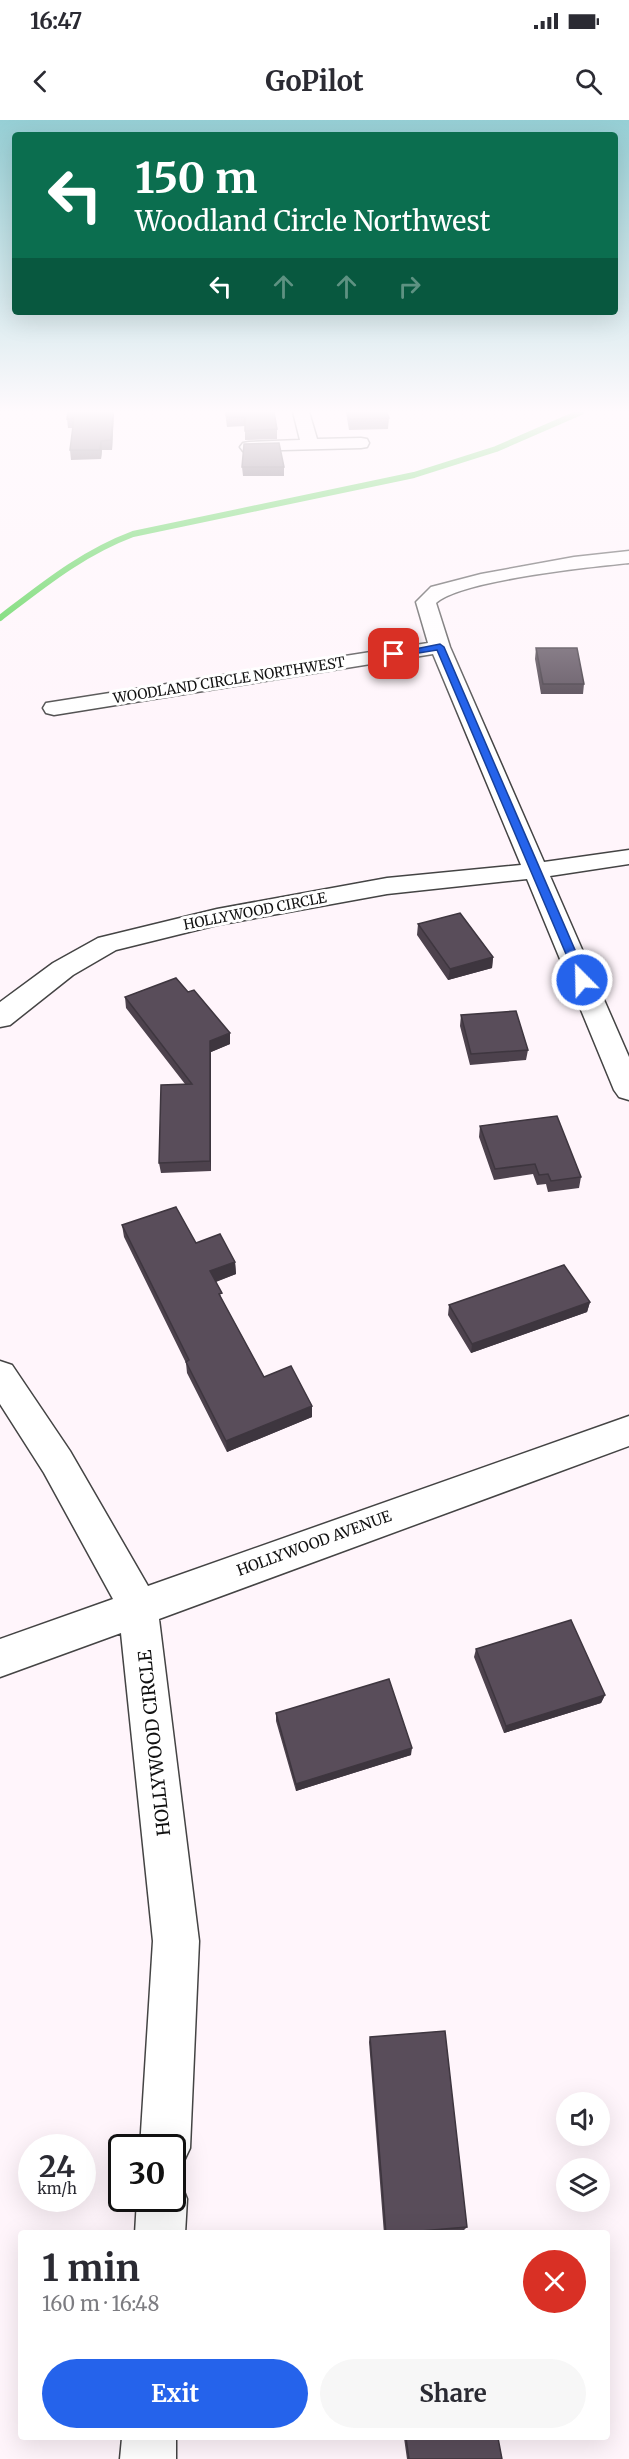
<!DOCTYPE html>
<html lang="en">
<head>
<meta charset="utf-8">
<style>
  :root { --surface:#fff; --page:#f7f7f7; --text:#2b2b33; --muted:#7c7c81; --accent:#2563eb }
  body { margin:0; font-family:Merriweather,serif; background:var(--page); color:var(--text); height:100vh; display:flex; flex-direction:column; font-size:22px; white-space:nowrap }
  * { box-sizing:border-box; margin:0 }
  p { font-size:20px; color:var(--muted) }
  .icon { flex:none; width:33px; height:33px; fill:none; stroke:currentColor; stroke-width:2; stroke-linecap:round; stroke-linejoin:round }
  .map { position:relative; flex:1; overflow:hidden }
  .sheet { position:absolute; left:18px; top:2110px; width:592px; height:210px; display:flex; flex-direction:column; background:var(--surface); border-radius:6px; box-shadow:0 6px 24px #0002 }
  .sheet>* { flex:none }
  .top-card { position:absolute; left:12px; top:12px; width:606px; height:183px; border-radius:6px; box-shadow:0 6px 24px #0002; background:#0b6e4f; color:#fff; overflow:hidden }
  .fabs { position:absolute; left:556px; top:1972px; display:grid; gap:12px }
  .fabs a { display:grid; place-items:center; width:54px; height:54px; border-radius:50%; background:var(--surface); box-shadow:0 6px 24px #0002; font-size:30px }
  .speed { position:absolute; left:18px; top:2014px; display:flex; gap:12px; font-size:30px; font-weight:700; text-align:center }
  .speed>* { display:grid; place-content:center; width:78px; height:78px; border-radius:50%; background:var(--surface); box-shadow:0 6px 24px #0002; line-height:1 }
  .speed small { font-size:15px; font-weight:400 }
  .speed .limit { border:3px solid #111; border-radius:9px; background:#fff; color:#111 }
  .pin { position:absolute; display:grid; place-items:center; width:51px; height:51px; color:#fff; margin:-26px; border-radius:12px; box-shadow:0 3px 9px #0006 }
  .me { position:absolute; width:66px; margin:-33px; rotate:337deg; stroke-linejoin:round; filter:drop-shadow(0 0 4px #0008) }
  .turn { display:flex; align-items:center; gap:21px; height:126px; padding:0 24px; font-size:27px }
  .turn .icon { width:78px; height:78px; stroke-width:2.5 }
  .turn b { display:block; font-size:42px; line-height:51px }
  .lanes { display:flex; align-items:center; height:57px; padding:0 24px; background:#0003; justify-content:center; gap:30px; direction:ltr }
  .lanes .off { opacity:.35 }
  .round { display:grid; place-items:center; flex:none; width:63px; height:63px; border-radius:32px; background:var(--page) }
  .headline { display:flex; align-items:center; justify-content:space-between; height:102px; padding:0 24px }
  h1 { font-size:36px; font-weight:700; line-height:45px }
  .action { display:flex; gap:12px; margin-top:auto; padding:12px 24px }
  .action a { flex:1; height:69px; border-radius:36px; background:var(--accent); color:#fff; font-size:24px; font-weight:700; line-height:69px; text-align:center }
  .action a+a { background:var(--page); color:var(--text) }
  .status { display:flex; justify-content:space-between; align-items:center; height:42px; padding:0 30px; background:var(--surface); direction:ltr }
  .status svg { height:16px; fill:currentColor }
  header { display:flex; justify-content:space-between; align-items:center; height:78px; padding:0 24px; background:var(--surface); font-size:27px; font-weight:700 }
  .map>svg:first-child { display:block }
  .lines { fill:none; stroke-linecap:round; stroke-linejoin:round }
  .stream { stroke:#42cf3e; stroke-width:6 }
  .minor-casing { stroke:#444; stroke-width:3 }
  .minor { fill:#fff; fill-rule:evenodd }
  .wall { fill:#4d424d }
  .shaded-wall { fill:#3e363f }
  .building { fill:#594d5a; stroke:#3e363f; stroke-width:1.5 }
  .route { fill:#2563eb; stroke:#184099; stroke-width:1.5 }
  .labels { text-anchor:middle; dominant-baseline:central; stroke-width:6; stroke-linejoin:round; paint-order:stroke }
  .far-street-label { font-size:14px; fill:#111; stroke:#fff }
  .street-label { font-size:15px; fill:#111; stroke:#fff }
  .near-street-label { font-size:18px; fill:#111; stroke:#fff }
</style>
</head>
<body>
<div class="status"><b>16:47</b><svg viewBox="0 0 49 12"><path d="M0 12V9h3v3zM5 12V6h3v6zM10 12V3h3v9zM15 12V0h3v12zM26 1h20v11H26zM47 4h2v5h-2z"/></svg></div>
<header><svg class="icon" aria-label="back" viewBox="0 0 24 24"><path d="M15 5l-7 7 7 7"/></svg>GoPilot<svg class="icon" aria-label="search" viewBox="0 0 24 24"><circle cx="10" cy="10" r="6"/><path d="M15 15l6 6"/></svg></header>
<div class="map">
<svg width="629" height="2339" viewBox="0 0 629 2339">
  <rect width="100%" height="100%" fill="#fff5fb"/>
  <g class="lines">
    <path class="stream" d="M0,498C42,466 82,433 133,414L414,355L496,329L581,292"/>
    <defs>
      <path id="minor" d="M293,292H309L317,319L361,318L367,319L369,323L367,327L361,328L243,331L240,327L243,323L249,322L300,320Z
        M629,431V443C591,447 461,460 436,483L450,527L544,742L629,730V744L550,756L629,937V980L619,977L614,970L527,759L387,774L217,805L116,830L73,855L10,905L0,907V882L53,843L98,818L217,789L387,758L521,745L433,534L54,595L46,593L43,588L46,583L428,523L416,482L431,467L481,454L574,437Z
        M0,1241L12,1245L70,1331L148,1466L629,1296V1326L159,1499L199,1821L190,2028L182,2045L172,2050V2028H140L153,1821L121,1513L0,1557V1519L113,1479L44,1353L0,1284Z
        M172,2058L180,2061L187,2079L185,2114H135L137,2079H172Z
        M122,2318H176V2339H120Z"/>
    </defs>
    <use href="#minor" class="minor-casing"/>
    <use href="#minor" class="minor"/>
  </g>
  <path class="wall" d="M114,292L112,330H102L101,339L71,340L70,330L73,308H68L67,299Z
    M225,292H274L277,309V319L245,320V306L227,307Z
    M346,292H387L389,298L388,309L349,310Z
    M242,347H284V356H243Z
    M536,528L584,564L583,574H541L535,539Z
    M418,804L493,837L492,848L448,860L417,815Z
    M125,877L230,924L211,932V1051L161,1053L159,1043L185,964L126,888Z
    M461,895L528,930L526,940L470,945L460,906Z
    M480,1006L581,1057L579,1068L548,1072L546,1064L537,1065L533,1054L494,1060L479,1017Z
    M122,1105L196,1123L235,1142L236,1154L216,1162L222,1180L264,1257L312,1297L227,1332L187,1253L186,1243L124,1117Z
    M590,1182L587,1192L471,1233L448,1195L449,1185Z
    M476,1529L605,1575L601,1583L504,1613L474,1537Z
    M276,1593L411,1635L296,1671L276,1601Z
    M370,1917L467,2107L464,2110L417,2114H384L369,1922Z
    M404,2318H498L502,2339H407Z"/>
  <path class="shaded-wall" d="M113,292H114L112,330L111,320Z
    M101,321L102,330L101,339L100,330Z
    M493,837L492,848L448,860L450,849Z
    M230,913V924L211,932V1051L210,1041V921Z
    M235,1142L236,1154L212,1163L210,1151Z
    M590,1182L587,1192L471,1233L472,1224Z
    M312,1286V1297L227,1332L226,1321Z
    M605,1575L601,1583L504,1613L506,1606Z
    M412,1628L411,1635L296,1671V1664Z"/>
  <path class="building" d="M68,292H113L111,320L101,321L100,330H70L74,298L67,299Z
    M226,292H274L277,309L245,311V297H227Z
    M348,292H387L389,298L349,299Z
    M279,323L284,347H242L244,324Z
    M536,528H577L584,564H543Z
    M460,793L493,837L450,849L418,804Z
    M176,858L188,872L194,870L230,913L210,921V1041L159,1043L161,965L192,964L125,877Z
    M516,891L528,930L471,934L461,895Z
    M557,996L581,1057L551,1061L548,1054L539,1055L535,1044L495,1049L480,1006Z
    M176,1087L196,1123L220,1114L235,1142L210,1151L222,1173L219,1174L264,1257L291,1246L312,1286L226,1321L186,1242L189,1240L122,1105Z
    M564,1145L590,1182L472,1224L449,1185Z
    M571,1500L605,1575L506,1606L476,1529Z
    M389,1559L412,1628L296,1664L276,1593Z
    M445,1911L467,2107L386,2114L370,1917Z
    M406,2318H498L502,2339H409Z"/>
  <linearGradient id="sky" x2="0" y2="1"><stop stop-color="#96cfd5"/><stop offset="0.47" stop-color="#fffafd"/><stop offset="1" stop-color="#fffafd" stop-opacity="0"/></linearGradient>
  <rect width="629" height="620" fill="url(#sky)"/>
  <path class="route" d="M440,524L444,527L588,860L586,863L582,864L577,860L437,530L394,537L390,534Z"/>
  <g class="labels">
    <g class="far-street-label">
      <text transform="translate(229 560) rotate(-9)">WOODLAND CIRCLE NORTHWEST</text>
      <text transform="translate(255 791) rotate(-11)">HOLLYWOOD CIRCLE</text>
    </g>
    <g class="street-label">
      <text transform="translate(314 1423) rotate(-20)">HOLLYWOOD AVENUE</text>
    </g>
    <g class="near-street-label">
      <text transform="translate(154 1623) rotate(-96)">HOLLYWOOD CIRCLE</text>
    </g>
  </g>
</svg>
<div class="fabs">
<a><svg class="icon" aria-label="sound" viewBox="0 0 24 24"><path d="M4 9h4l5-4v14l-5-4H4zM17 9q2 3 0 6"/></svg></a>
<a><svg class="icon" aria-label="layers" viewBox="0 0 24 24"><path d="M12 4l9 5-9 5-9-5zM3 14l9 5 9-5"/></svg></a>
</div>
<div class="speed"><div>24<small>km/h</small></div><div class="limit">30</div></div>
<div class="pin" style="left:394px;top:534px;background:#d93025"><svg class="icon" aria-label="arrive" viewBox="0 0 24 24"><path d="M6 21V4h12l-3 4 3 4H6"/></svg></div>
<svg class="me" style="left:582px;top:860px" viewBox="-20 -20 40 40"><circle r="17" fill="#2563eb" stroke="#fff" stroke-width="3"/><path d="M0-11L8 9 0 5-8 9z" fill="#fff"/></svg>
<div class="top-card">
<div class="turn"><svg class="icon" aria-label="left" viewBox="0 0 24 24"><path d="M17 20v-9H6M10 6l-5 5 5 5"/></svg><div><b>150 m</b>Woodland Circle Northwest</div></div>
<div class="lanes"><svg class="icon" aria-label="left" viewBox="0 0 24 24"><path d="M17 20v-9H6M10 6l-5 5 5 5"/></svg><svg class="icon off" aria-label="ahead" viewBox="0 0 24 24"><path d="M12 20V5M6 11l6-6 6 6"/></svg><svg class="icon off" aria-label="ahead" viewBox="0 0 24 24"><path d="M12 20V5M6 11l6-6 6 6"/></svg><svg class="icon off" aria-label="right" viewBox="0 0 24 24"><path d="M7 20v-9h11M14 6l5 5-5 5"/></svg></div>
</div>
<section class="sheet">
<div class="headline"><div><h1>1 min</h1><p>160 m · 16:48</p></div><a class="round" style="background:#d93025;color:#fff"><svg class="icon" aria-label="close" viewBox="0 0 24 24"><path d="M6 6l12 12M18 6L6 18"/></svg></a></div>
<div class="action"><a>Exit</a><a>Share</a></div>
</section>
</div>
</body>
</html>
